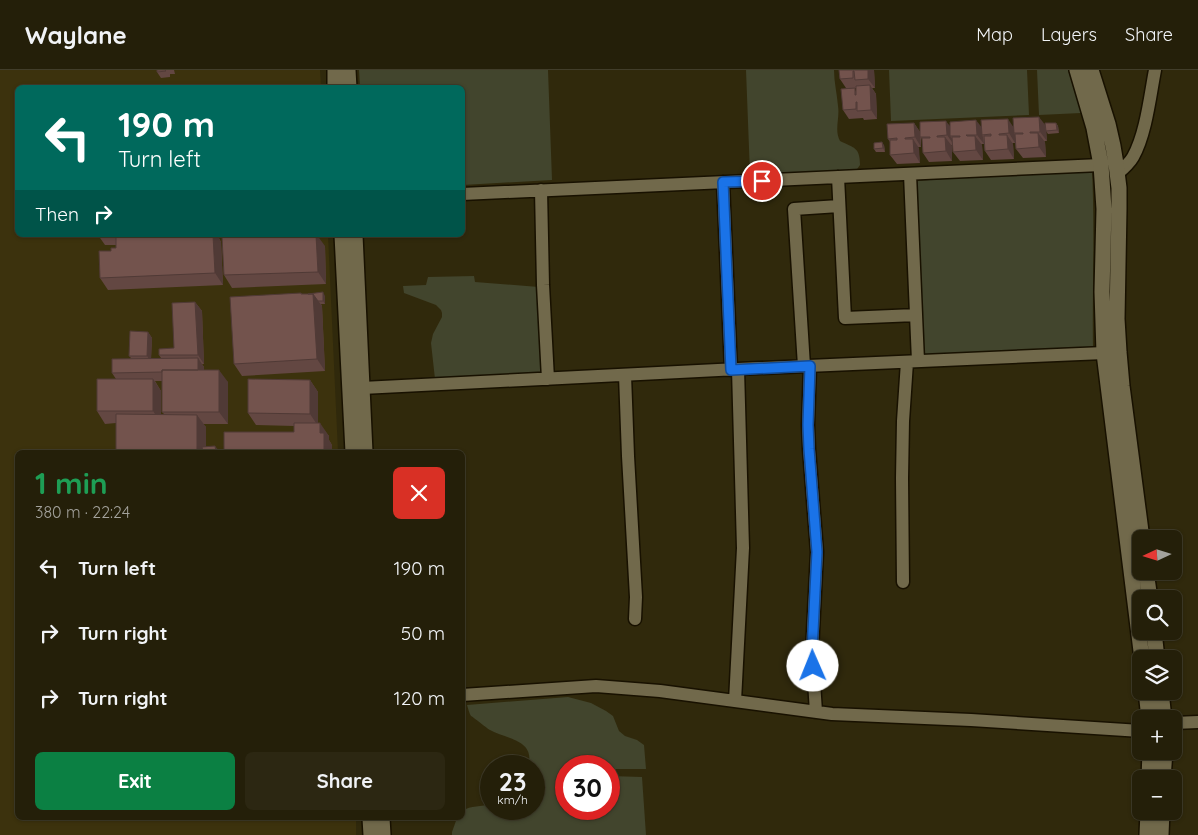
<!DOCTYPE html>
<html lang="en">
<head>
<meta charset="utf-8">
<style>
  :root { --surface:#241f09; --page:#2c2712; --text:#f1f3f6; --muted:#a3a29c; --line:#413d2a; --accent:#0b8043 }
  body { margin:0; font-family:Quicksand,sans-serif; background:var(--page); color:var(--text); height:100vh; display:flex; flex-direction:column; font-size:19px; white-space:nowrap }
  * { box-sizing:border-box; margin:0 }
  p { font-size:16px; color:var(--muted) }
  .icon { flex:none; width:28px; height:28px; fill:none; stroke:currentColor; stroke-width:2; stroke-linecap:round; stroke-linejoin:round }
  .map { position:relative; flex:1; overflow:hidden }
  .details { position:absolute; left:15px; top:380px; width:450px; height:370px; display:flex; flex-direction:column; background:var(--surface); border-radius:8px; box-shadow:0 1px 4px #0004,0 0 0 1px var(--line) }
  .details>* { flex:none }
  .banner { position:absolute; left:15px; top:15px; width:450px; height:152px; border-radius:8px; box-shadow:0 1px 4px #0004,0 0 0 1px var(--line); background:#00695c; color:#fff; overflow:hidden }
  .needle { width:32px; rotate:266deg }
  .buttons { position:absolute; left:1132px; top:460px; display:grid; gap:10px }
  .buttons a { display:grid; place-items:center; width:50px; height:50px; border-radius:8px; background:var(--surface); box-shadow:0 1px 4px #0004,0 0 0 1px var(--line); font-size:25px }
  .speed { position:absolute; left:480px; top:685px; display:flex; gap:10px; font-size:25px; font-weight:700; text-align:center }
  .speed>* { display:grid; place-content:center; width:65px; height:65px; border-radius:50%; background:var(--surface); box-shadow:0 1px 4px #0004,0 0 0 1px var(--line); line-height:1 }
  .speed small { font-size:12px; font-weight:400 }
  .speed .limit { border:8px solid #d22; background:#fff; color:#111 }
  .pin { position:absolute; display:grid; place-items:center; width:42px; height:42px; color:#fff; margin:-21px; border:2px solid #fff; border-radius:50%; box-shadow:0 1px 5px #0007 }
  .me { position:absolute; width:55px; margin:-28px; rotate:359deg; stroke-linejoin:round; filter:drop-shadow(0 0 4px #0008) }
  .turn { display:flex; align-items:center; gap:18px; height:105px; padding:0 20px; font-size:22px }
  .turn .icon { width:65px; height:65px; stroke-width:2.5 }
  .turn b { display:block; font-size:35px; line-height:42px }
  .then { display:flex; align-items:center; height:48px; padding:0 20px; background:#0003; gap:10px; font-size:19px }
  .round { display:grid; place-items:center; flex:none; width:52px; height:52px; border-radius:8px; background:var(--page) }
  .summary { display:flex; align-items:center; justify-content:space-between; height:85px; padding:0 20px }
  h1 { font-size:30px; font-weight:700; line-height:38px; color:#1e9e55 }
  .button { display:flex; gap:10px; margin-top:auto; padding:10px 20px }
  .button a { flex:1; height:58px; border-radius:8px; background:var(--accent); color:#fff; font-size:20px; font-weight:700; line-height:58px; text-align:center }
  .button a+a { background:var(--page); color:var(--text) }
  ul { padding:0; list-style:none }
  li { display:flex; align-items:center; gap:15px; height:65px; padding:0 20px }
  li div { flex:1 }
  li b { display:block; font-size:19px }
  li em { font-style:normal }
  header { display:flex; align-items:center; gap:30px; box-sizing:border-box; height:70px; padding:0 25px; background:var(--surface); border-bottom:1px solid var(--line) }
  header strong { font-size:24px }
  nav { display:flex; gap:28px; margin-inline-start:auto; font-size:18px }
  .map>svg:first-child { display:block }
  .built { fill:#3c320d }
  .green { fill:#42452d }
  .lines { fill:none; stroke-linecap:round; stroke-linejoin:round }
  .minor-casing { stroke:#181100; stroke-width:15 }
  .tertiary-casing { stroke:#181100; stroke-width:18 }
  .minor { stroke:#71694b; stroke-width:12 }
  .tertiary { stroke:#71694b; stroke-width:15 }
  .wall { fill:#634742; fill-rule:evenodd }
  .shaded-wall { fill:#503a36 }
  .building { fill:#73534d; stroke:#503a36 }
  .route-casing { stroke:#114b97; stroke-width:12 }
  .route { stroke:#1a73e8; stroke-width:9 }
</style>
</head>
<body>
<header>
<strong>Waylane</strong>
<nav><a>Map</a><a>Layers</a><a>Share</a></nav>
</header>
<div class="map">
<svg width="1198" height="765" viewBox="0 0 1198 765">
  <rect width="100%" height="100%" fill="#30290c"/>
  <path class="built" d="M0,0H320L321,17L18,18V165H328L338,382H18V748H356V765H0Z"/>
  <path class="green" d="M359,0H548L552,110L463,115L462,18L360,17Z
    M746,0H834C834,12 837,24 838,36C840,48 834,60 840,71C854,78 860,77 860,95L855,102L823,104H750Z
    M889,0H1027L1029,45L891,51Z
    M1037,0H1068L1081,43L1039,45Z
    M1092,100C1095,160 1092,220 1093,280L922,287L913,111Z
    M474,206L475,212L539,217L542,304L435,309L431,273L433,264L442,247V243L441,240L436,235L404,223L403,216L426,215L428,207Z
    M568,627L591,633L606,641L613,646L619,661L625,666L637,670L644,675L646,699H609V696H566V739H609V706L642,707L646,765H452V762L457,748H462L463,741C470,735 482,737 491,734V739H534V696H528C536,670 506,669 490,660C488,659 473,647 471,646C469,643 468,638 467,635Z"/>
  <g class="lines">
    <defs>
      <path id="minor" d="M910,104L918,291
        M1117,104C1123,99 1129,94 1133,87C1146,64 1150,26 1155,0
        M838,107L845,248L916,245
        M723,112L731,300
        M541,120L543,215L548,309
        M462,124L1101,95
        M804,296L794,139L839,136
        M810,296L808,355L809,379L817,482L812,581L816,642
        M625,305L628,386L636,527L635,549
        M362,318L738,299L1104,283
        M903,512L902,408L903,351L907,292
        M462,625L596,616L660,621L832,644L971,650L1141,661
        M735,631L743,478L738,299
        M1174,653L1198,652"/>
      <path id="tertiary" d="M335,0V18
        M348,0L349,18
        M1077,0L1094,58L1101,95L1104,139L1102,222L1104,283L1142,589
        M1091,0L1108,54L1113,76L1116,94L1119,118V139L1117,249L1119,282L1122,316L1142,469
        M342,165L353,382
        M355,165L365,382
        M1146,501L1150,529
        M1154,561L1157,589
        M1146,621L1149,649
        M1161,621L1164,649
        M1149,709L1150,681
        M1163,709L1165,681
        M370,748L371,765
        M382,748L383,765
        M1147,765L1148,741
        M1161,765L1162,741"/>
    </defs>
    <use href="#minor" class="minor-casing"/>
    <use href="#tertiary" class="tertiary-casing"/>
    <use href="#minor" class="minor"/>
    <use href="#tertiary" class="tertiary"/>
  </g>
  <path class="wall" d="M157,0H174L175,4H170V7L161,8L157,2Z
    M839,0H874L875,18H872L876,24L877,49L864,50L863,48L849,49L843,40L856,20V18H846L840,9Z
    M914,53L920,62L950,56L981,57L1046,56L1056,53L1058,56L1059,63L1048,64L1046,61L1047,71H1044L1045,72L1046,87L1023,88L1016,79L1015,65V73H1012L1013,74L1014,89L991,90L985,81L983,67L984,74H981L982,75L983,90L960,91L953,82V75H951L952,76V91L929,92L923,83L922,70L921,67V77H918L920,93L897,94L890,85V72L888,69Z
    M884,75L885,82H876L874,79Z
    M98,165H227V167L325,176L326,214L232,218L224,205L222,168H219L221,172L223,215L108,220L100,208L111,181L116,178V175H105Z
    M301,223L302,224L325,226V234H321L322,236L325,301L242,306L234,294Z
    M195,232L202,241L204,294H202L204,297V300L228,312V354H203L206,357V377L220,382L116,353L105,354L97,341L116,309L112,303L131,288L129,286L148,262L152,268L151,288H161L159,285L174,278ZM155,311H162V342L165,345H161V321Z
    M310,310L318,322V353L329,366V370L332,375L294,362V356L256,355L248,343Z"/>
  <path class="shaded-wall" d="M868,0H874L875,18L868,9Z
    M870,15L876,24L877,49L871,40Z
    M1039,47L1046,56L1047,71L1040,62Z
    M1008,49L1014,58V63L1015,65V73L1009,63Z
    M976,50L983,59L982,65L983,67L984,74L977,65Z
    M946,51L953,60L950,66L953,70L954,75L947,65Z
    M914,53L920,62L921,77L915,67Z
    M1056,53L1058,56L1059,63L1057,60Z
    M1038,63L1045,72L1046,87L1039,77Z
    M1007,65L1013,74L1014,89L1008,79Z
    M975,66L982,75L983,90L976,80Z
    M945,67L952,76V91L946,81Z
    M913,69L919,78L920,93L914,83Z
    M882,72L884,75L885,82L883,78Z
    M213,165H217L221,172L223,215L215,203Z
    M316,165H317L325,176L326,214L318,202Z
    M323,222L325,226V234L323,231Z
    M313,224L322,236L325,301L317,289Z
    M195,232L202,241L204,294L198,285Z
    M148,262L152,268L151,292L147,286Z
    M198,288L204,297V311L198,302Z
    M219,300L228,312V354L219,342Z
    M153,309L161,321V353L153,341Z
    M310,310L318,322V356L310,344Z
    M197,345L206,357V382H197Z
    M320,353L329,366V370L332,375V382H324L320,363Z
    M215,376L220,382H216Z"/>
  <path class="building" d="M157,0H165L166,1L157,2Z
    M839,0H868V9L855,10L854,1H853V8L840,9Z
    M870,15L871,40L857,41V32H856V39L843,40L841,19L855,18V25H856V16Z
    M1039,47L1040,62H1030V63H1038L1039,77L1016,79L1015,64H1023V63H1014L1013,48Z
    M1008,49L1009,63L999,64V65H1007L1008,79L985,81L984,66H991V64L982,65L981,50Z
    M976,50L977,65H966L967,66H975L976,80L953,82L952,67H960V66H950V52Z
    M946,51L947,65L937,66V67H945L946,81L923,83L922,68H930V67H920V52Z
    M914,53L915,67L905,68V69H913L914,83L890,85V70H897V68L888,69L887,54Z
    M1045,53H1056L1057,60L1046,61Z
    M882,72L883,78L874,79V73Z
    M98,165H116L98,166Z
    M116,165H213L215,203L100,208L99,181H111V178H116Z
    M282,165H316L318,202L224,205L222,167Z
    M323,222V231H318L313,224H308Z
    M301,223V224H313L317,289L234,294L230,227Z
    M195,232L198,285H159V279L174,278L172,233Z
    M130,261L148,262L147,286H129Z
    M198,288V300H162V302L112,303V289Z
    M162,300H219V342H162Z
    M97,309H153V341H97Z
    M248,309L310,310V344L248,343Z
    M116,344L197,345V382H116Z
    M294,353H320V363H324V382H224V362H294Z
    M215,376L216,382H203L202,377Z"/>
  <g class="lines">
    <defs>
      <path id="route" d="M762,111L723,112L731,300L810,296L808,355L809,379L817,482L812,581L813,596"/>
    </defs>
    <use href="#route" class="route-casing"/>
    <use href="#route" class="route"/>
  </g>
</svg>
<div class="buttons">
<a><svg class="needle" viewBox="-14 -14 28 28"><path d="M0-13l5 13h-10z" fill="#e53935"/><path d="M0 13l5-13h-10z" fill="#a3a29c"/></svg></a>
<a><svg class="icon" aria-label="search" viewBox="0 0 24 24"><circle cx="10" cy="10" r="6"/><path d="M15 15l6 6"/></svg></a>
<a><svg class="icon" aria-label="layers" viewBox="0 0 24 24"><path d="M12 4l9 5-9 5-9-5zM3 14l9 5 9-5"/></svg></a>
<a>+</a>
<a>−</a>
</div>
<div class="speed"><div>23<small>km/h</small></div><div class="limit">30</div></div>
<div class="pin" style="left:762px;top:111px;background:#d93025"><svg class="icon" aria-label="arrive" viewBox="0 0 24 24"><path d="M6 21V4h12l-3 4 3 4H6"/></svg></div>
<svg class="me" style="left:813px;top:596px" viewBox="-20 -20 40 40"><circle r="19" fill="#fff"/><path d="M0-13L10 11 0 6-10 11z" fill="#1a73e8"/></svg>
<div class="banner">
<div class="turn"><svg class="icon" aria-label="left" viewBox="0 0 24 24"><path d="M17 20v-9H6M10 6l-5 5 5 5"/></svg><div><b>190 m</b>Turn left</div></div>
<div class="then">Then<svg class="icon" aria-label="right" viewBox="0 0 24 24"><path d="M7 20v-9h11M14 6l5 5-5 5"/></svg></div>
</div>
<section class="details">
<div class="summary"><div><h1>1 min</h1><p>380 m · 22:24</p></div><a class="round" style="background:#d93025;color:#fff"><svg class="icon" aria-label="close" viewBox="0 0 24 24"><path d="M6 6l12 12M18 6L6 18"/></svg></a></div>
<ul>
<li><svg class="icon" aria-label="left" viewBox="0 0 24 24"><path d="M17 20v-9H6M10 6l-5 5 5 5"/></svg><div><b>Turn left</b></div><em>190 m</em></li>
<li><svg class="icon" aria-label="right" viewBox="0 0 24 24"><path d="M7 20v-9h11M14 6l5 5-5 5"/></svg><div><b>Turn right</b></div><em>50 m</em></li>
<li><svg class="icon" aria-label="right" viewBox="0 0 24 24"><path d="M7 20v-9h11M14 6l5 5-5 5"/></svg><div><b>Turn right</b></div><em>120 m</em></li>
</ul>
<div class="button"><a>Exit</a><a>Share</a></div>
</section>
</div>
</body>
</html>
